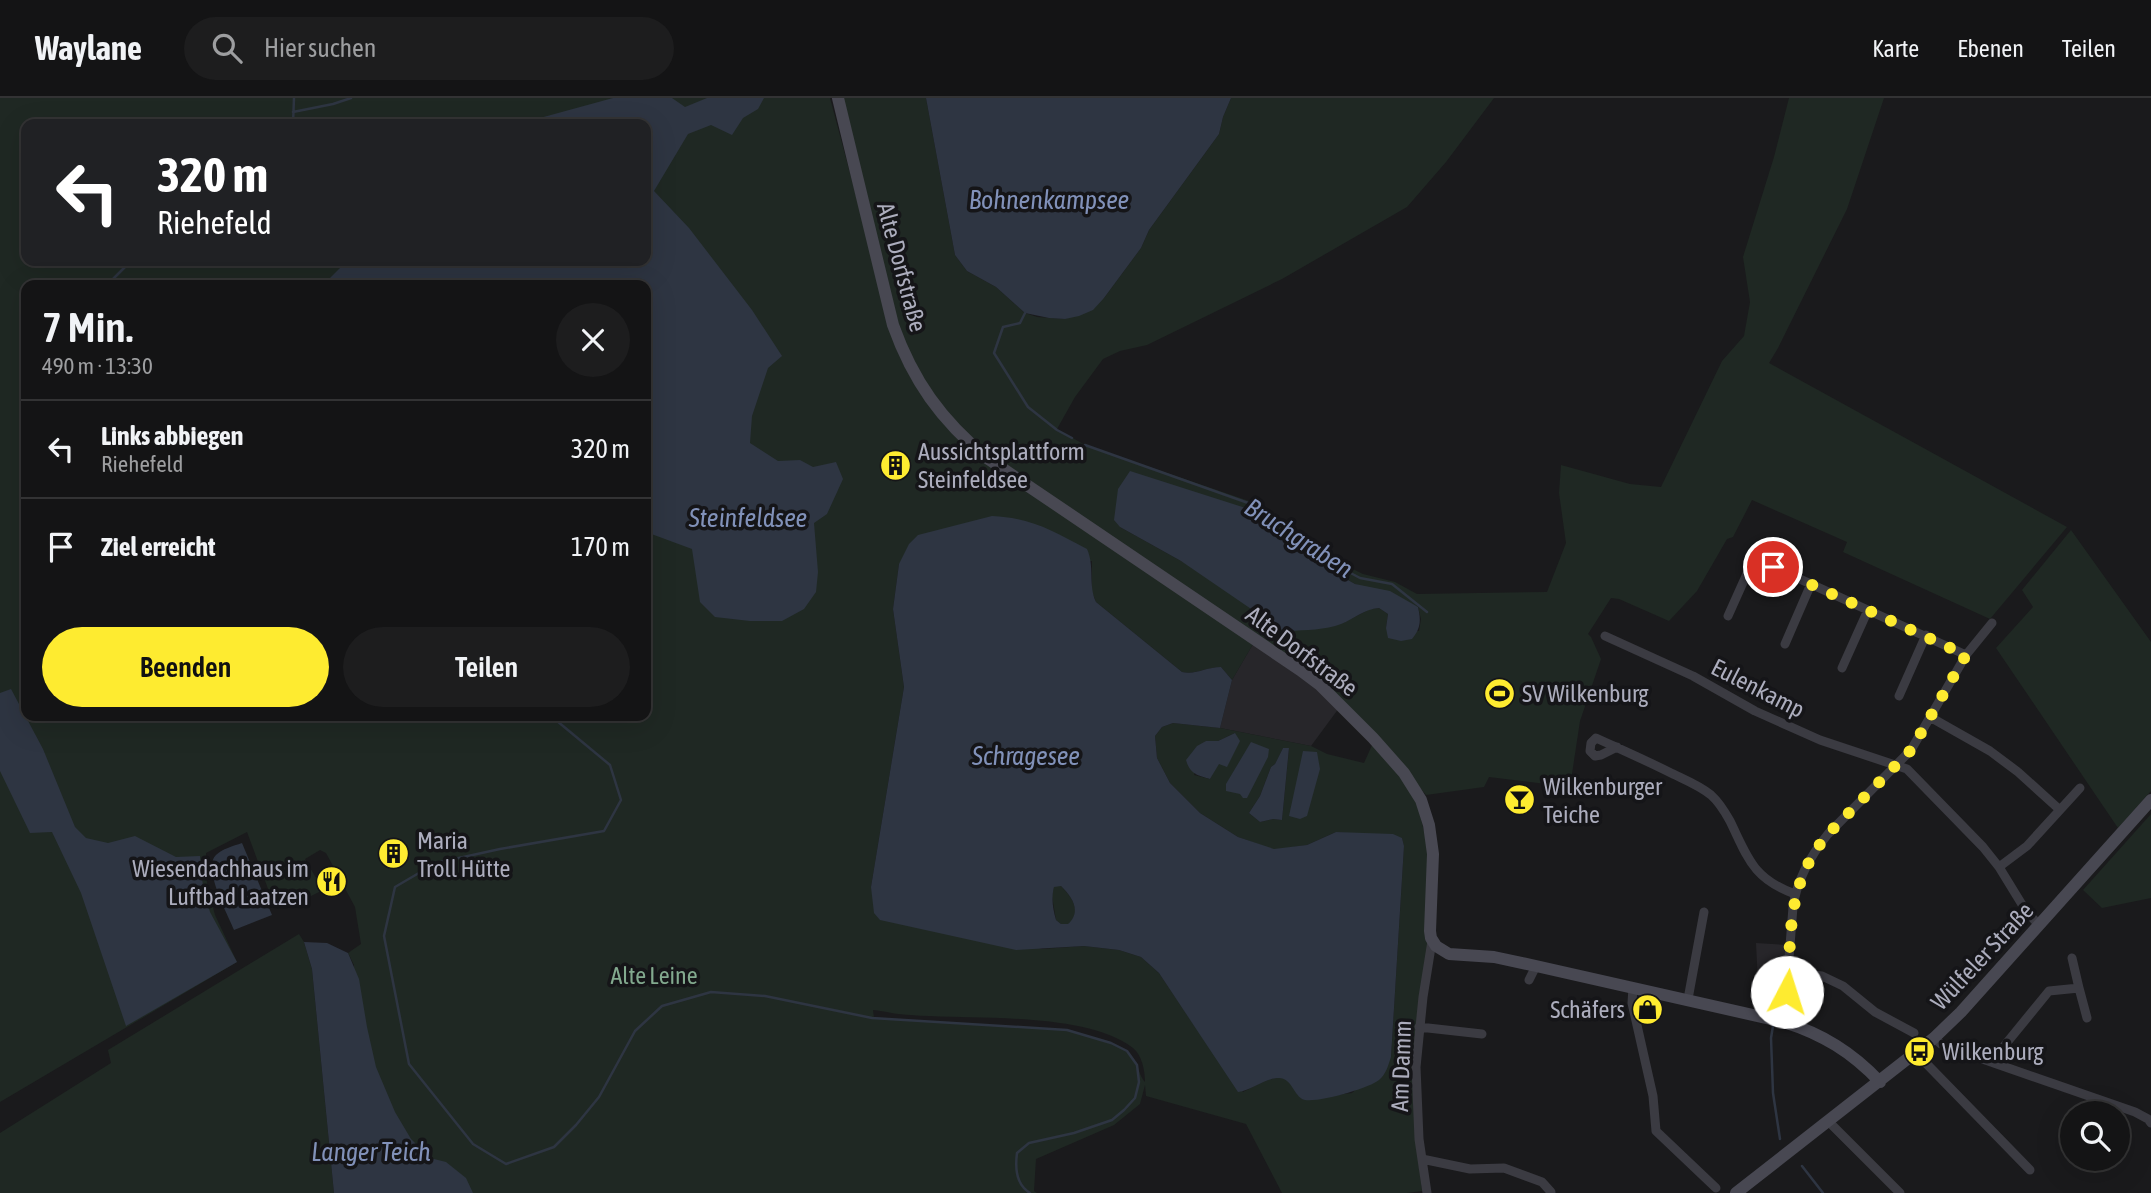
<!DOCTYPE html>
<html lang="de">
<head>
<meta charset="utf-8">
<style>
  :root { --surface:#141415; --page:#1d1d1e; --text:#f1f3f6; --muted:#9d9ea0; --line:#333334; --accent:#feeb30 }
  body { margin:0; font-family:"Asap Condensed",sans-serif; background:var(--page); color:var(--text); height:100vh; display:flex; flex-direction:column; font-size:26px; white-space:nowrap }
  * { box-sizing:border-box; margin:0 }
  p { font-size:23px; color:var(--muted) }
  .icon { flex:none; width:38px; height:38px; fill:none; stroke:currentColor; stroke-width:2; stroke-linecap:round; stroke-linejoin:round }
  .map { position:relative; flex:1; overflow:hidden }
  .sheet { position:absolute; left:21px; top:182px; width:630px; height:441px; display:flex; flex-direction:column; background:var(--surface); border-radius:14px; box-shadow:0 7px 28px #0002,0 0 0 2px var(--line) }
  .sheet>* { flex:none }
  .guide { position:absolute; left:21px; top:21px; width:630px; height:147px; border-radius:14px; box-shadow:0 7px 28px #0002,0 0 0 2px var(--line); background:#202124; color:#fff; overflow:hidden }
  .controls { position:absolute; left:2060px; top:1003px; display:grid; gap:14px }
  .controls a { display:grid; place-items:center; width:70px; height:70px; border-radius:50%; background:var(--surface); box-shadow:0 7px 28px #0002,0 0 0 2px var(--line); font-size:35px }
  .pin { position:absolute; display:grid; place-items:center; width:60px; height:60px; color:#fff; margin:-30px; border:4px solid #fff; border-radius:50%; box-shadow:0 2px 7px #0007 }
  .me { position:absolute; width:77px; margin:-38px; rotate:5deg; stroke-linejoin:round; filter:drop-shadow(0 0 5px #0008) }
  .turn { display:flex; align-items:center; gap:24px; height:147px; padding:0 21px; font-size:32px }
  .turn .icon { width:91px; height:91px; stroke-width:2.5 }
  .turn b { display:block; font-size:49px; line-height:60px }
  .round { display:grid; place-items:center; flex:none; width:74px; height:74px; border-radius:37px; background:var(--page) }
  .headline { display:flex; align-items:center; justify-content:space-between; height:119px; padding:0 21px }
  h1 { font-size:42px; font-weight:600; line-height:52px }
  .action { display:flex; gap:14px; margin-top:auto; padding:14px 21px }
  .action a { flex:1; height:80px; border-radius:42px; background:var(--accent); color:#111; font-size:28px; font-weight:600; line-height:80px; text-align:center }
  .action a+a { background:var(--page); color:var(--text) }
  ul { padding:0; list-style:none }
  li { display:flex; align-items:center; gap:21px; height:98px; padding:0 21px; border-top:2px solid var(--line) }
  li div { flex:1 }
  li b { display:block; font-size:26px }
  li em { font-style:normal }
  header { display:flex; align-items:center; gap:42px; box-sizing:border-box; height:98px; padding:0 35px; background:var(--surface); border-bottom:2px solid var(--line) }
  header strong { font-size:33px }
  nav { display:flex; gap:38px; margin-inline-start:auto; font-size:24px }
  .search { width:490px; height:63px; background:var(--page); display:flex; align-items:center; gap:18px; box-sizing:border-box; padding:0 24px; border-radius:38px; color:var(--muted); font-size:26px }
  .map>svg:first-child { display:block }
  .built { fill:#27262a }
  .green { fill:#1f2823; fill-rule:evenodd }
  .water { fill:#2e3542; fill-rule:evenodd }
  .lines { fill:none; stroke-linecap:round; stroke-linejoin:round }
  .stream { stroke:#2e3542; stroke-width:2.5 }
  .street { stroke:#3b3b42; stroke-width:9 }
  .secondary { stroke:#484852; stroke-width:12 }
  .route { stroke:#feeb30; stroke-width:12; stroke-dasharray:0 21.6 }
  .labels { text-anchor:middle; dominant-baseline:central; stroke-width:7; stroke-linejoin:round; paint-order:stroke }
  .street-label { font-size:24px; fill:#acadbd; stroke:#151518 }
  .poi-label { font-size:24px; fill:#acadbd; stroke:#151518; text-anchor:start }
  .park-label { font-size:24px; fill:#82a98e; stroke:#151518 }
  .water-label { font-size:26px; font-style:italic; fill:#8191b9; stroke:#151518 }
</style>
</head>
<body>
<header>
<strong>Waylane</strong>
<div class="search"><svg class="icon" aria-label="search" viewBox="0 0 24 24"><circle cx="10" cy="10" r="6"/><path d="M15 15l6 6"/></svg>Hier suchen</div>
<nav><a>Karte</a><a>Ebenen</a><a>Teilen</a></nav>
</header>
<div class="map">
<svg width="2151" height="1095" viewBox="0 0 2151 1095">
  <rect width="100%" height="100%" fill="#1a1a1c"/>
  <path class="built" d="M1253,546L1305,580L1339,610L1311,648L1220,630L1232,582Z
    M1756,845L1786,847L1781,908L1776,915L1754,910L1758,884Z"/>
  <path class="green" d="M0,0H830L897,252C915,290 932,316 963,345L1253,546L1232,582L1221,569C1207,569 1195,577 1182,574L1096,504L1092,494V463L899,466L893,511L904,589L871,789L1042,851L1084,848L1119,852L1141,859L1159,875L1192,924L1243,994C1254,989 1277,974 1287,982C1293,987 1297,995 1302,1001L1352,995L1391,959L1404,748L1402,740L1336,734L1307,747L1274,752L1238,739L1200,715L1170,685L1157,660L1155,638L1162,629L1173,625L1220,630L1311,648L1327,656L1364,665L1373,645L1401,676L1417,704L1427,746V852L1416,1041L1422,1093L1407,1095H1282L1246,1026L1146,998L1145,987L1140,1006L1114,1027L1036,1061L1034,1093L1037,1095H347L354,867L348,855L361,846L355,809L326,755L320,752L305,761L323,792L307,800L293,799L274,807L247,734L206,755L207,787L215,817L237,864L0,1004ZM26,26H646V163H26ZM26,187H646V618H26ZM1235,635L1210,681L1194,677L1206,643H1218ZM1283,650L1289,651L1282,722L1273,721L1260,724L1249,715L1260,698L1271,669L1275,666ZM873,912C885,913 898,917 911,917C971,922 1084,913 1133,950C1142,957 1145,973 1145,984C1140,978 1140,975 1137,967C1135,960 1127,953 1121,949L1067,932L874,920Z
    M842,0H926L955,157L967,173L996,189L1025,215L1037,219L1065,221L1104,200L1141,150L1149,132L1219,36L1223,19L1231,0H1494L1446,64L1407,109L1282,181L1147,247L1120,253L1103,261L1075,299L1057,331L1085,347L1252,404L1272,415L1312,451L1363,476L1395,484L1417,496L1547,494L1566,445L1559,395L1561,367L1630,386L1661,389L1722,263L1744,238L1750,204L1743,159L1774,59L1789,0H1884L1847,111L1778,250L1769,265L2067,429L1990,521L1843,454L1847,444L1752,402L1733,439L1727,441L1697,493L1669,523L1619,501L1611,500L1588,536L1591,539L1601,561L1580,623L1570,689L1489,679L1484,689L1426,697L1352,612L992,357L950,320L919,278L893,214ZM1255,413L1308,459L1355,486L1418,509L1421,521L1419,533L1386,530L1388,516L1379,510L1370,511L1343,525L1181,463L1120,429Z
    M2071,432L2151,544V693L2118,730L1996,550L2033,509L2022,492Z
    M2151,716V800L2102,810L2083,792Z
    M1054,788H1061C1072,799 1082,813 1069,826H1061L1056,822L1052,798Z
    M299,836L304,844L312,871L334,1095H0V1035L111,965L108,952Z"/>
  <path class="water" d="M613,0H672L685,9L707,0H764L758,11L743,20L732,37L711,27L688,36L654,93L689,130L752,212L782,258L768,270L752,318L750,345L778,363L800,362L813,369L836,364L843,381L827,416L814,425L818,474L816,494L804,511L782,523H750L715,519L700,504L692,451L646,434V187H331L329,181L347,163H646V26H518Z
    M926,0H1231L1223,19L1219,36L1149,132L1141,150L1104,200L1093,212L1079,218L1065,221L1049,220L1025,215L996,189L967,173L955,157Z
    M1130,373L1255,413L1308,459L1355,486L1390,493L1418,509C1421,522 1421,530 1412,541L1401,543L1388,540L1386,530L1388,516L1379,510C1364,511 1354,521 1341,526C1326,532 1305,532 1289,533L1282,532L1181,463L1120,429L1114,422L1118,391Z
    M992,418C1033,420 1052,433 1087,451C1095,469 1088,487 1096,504L1182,574C1196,577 1206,569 1221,569L1232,582L1220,630L1173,625L1162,629L1155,638L1157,660L1170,685L1200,715L1238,739L1274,751L1307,747L1336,734L1393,736L1402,740L1404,748L1391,959C1388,968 1386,976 1379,982C1370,990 1312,1007 1302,1001C1293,995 1291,980 1279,980C1265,980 1252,992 1238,994L1159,875L1141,859L1119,852L1084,848L1016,852L880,822L874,815L871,789L904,589L893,511L899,466L909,446L918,437ZM1061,788C1072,799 1082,813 1068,826H1061L1056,822C1053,811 1051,801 1054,789Z
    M11,591L43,651L75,729L86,740L108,745L135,738L176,759L200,758L203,789L210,814L237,864L126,928L81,795L52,734L30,735L0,673V595Z
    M1235,635L1240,643L1227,669L1219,666L1210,681C1197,677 1190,676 1186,662L1197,648L1206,643H1218Z
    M1251,644L1269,651L1268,659L1247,700H1243L1240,696L1226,693V686Z
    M1283,650H1289L1282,722L1273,721L1260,724L1249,715L1260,698L1271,669L1275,666Z
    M1303,653L1317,654L1320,671L1307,718L1300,721L1289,718Z
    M242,745L272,817L234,832C228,817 202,770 216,757C222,751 233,748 242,745Z
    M304,844L327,845L348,855L359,881L367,929L376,969L395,1014L411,1041L430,1060L446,1064L466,1080L473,1095H334L312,871Z"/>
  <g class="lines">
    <path class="stream" d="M293,14L333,6L351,0
      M293,26L294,0
      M107,187L131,163
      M1025,215L1020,225L1003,229L994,255L1028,309L1057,332L1072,340
      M1085,347L1251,406L1271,417L1311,454L1360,480L1392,486L1427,514
      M551,618L610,667L621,702L604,733L500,751L436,765L395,789L384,838L409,966L473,1046L506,1066L554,1049L576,1027L599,999L635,933L662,908L711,894L765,898L872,920L1067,932L1111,945L1127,953L1137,967L1139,984L1135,1000L1124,1012L1112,1022L1074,1035L1029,1045L1017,1055C1015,1070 1016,1087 1030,1095
      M1773,928L1771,940L1773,995L1780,1041
      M1802,1068L1823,1095"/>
    <path class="street" d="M1728,518L1754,460L1966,557
      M1605,538L1693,578L1755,613L1820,642L1907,671L1983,749L1999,769L2026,813L2039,827
      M1785,546L1811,486
      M1842,570L1868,512
      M1899,598L1926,537
      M1930,619L1990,653L2018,674L2060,712
      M1617,649L1601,657L1595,658L1590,653L1591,645L1596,640C1620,651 1645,662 1669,674C1683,681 1699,687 1711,697C1720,705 1725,714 1730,723C1748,760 1753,781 1795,796
      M1999,769L2027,748L2080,690
      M2072,860L2079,890
      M1789,874L1822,878L1843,888L1875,914L1914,935
      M1529,882L1536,868
      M1633,889L1632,905L1653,998L1656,1033L1716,1090
      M1688,901L1704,814
      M1784,924L1793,809C1797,781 1811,757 1828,736L1911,652L1966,557L1992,525
      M1419,929L1482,936
      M1934,940L1941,946L1991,964L2135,1014L2148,1021L2151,1025
      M1916,955L2030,1072
      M1991,964L2049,893L2079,890L2087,920
      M1829,1024L1900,1095
      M1422,1061L1470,1071L1504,1070L1542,1084L1551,1094
      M1427,1095L1419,1041L1416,969L1423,899L1432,843"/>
    <path class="secondary" d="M838,0L893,227C913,283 941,322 987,360L1300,572L1320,587L1373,640L1404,675L1421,702L1429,727L1433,756L1430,833L1431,840L1436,848L1449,856L1494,859L1536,868L1784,924C1822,936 1852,954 1880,984
      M1736,1095L1934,940L1961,914L2151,702"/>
  </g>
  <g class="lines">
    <path class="route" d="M1773,469L1966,557L1911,652L1828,736C1786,787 1792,832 1787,894"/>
  </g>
  <defs>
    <symbol id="building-disc" viewBox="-11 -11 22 22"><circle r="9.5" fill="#feeb30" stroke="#151518"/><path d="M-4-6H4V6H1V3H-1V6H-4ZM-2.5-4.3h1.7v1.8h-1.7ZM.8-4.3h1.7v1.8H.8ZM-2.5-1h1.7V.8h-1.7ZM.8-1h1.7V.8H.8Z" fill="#111"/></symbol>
    <symbol id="stadium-disc" viewBox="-11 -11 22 22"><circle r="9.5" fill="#feeb30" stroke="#151518"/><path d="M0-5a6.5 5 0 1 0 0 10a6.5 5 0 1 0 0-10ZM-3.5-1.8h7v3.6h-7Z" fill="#111"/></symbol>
    <symbol id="bar-disc" viewBox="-11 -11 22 22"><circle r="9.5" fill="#feeb30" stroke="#151518"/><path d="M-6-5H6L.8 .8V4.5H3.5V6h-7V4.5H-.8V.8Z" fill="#111"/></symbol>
    <symbol id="restaurant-disc" viewBox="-11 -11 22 22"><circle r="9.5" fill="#feeb30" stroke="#151518"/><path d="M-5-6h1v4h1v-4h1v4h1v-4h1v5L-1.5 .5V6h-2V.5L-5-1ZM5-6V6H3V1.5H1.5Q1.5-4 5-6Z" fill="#111"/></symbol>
    <symbol id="shop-disc" viewBox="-11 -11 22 22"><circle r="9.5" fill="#feeb30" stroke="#151518"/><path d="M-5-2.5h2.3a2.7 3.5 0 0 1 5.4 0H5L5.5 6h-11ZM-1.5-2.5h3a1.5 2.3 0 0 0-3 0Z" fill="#111"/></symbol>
    <symbol id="bus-disc" viewBox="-11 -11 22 22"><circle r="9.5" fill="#feeb30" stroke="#151518"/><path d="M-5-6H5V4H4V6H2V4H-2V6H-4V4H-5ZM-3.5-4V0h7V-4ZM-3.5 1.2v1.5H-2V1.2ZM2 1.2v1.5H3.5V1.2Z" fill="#111"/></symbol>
  </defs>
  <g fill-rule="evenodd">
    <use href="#building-disc" x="878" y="350" width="35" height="35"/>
    <use href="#stadium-disc" x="1482" y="578" width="35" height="35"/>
    <use href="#bar-disc" x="1502" y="684" width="35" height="35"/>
    <use href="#building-disc" x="376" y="738" width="35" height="35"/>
    <use href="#restaurant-disc" x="314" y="766" width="35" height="35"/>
    <use href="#shop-disc" x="1630" y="894" width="35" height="35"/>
    <use href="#bus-disc" x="1902" y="936" width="35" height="35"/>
  </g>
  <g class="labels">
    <g class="street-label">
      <text transform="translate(902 169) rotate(75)">Alte Dorfstraße</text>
      <text transform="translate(1302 553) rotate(37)">Alte Dorfstraße</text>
      <text transform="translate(1758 590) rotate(27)">Eulenkamp</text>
      <text transform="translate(1982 858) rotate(-47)">Wülfeler Straße</text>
      <text transform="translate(1401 968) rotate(-88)">Am Damm</text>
    </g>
    <g class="poi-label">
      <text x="918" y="353">Aussichtsplattform<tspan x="918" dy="28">Steinfeldsee</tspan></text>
      <text x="1522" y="595">SV Wilkenburg</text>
      <text x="1543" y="688">Wilkenburger<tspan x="1543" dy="28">Teiche</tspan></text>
      <text x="417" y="742">Maria<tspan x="417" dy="28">Troll Hütte</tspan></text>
      <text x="309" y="770" text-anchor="end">Wiesendachhaus im<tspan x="309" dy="28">Luftbad Laatzen</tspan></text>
      <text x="1625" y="911" text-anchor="end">Schäfers</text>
      <text x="1942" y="953">Wilkenburg</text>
    </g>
    <g class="park-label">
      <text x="654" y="877">Alte Leine</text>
    </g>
    <g class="water-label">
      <text x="1049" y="102">Bohnenkampsee</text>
      <text x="748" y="420">Steinfeldsee</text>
      <text transform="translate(1299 440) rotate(33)">Bruchgraben</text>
      <text x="1026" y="658">Schragesee</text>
      <text x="371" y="1054">Langer Teich</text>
    </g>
  </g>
</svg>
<div class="controls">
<a><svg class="icon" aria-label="search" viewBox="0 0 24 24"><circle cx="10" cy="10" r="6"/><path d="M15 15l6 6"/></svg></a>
</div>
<div class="pin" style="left:1773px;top:469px;background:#d93025"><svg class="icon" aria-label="arrive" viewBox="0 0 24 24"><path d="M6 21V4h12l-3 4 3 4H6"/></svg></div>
<svg class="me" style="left:1787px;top:894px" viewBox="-20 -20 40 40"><circle r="19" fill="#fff"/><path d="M0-13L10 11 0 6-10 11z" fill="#feeb30"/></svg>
<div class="guide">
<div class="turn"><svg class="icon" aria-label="left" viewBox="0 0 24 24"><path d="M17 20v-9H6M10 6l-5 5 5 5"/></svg><div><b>320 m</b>Riehefeld</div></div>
</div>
<section class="sheet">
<div class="headline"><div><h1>7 Min.</h1><p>490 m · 13:30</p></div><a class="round"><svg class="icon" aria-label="close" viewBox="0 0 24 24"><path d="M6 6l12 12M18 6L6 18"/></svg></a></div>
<ul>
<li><svg class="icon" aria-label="left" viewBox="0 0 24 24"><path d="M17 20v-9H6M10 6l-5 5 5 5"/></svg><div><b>Links abbiegen</b><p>Riehefeld</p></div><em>320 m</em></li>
<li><svg class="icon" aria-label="arrive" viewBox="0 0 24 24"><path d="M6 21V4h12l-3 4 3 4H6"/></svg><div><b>Ziel erreicht</b></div><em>170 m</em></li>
</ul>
<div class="action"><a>Beenden</a><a>Teilen</a></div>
</section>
</div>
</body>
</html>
